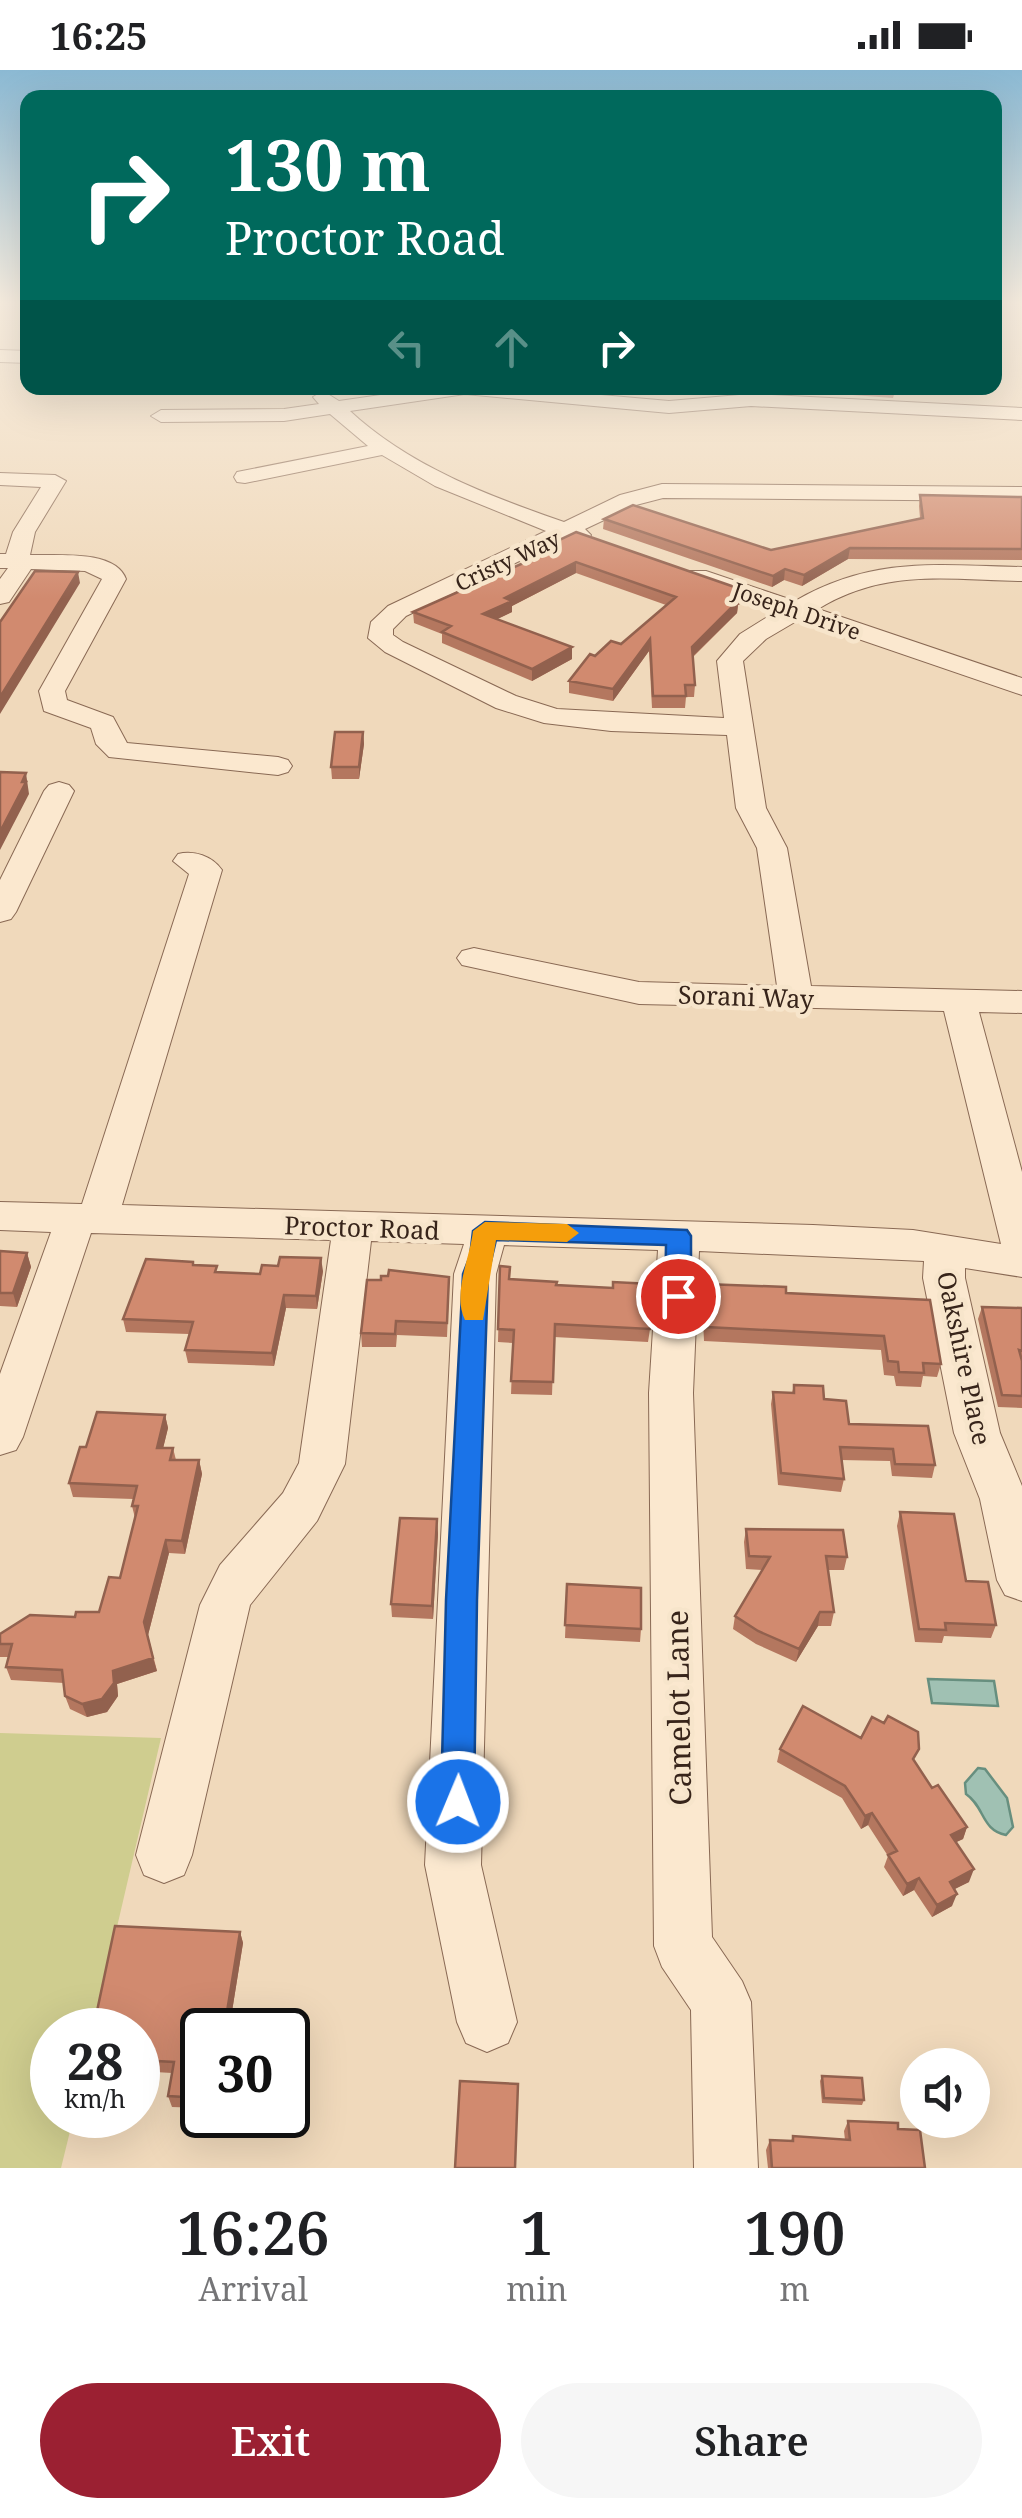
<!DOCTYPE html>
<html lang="en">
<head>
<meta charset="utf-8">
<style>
  :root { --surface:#fff; --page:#f6f6f6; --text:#202124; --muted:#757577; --accent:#9b2032 }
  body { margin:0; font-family:"Noto Serif",serif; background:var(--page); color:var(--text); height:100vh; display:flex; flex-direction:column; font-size:38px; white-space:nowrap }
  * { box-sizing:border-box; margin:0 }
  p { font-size:32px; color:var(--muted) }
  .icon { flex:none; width:55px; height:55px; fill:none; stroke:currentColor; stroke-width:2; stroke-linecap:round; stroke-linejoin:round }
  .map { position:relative; height:2098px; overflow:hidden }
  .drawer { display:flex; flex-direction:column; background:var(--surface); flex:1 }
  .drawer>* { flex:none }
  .hud { position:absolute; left:20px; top:20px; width:982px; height:305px; border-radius:20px; box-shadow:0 10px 40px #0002; background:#00695c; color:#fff; overflow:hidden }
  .tools { position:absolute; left:900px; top:1978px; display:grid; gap:20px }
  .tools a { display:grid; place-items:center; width:90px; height:90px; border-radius:50%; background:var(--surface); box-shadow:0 10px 40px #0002; font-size:50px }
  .speed { position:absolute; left:30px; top:1938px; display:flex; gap:20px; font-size:50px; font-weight:700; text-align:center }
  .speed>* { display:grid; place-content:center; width:130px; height:130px; border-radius:50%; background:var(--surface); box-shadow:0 10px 40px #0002; line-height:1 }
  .speed small { font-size:25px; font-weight:400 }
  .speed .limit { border:5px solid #111; border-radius:15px; background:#fff; color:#111 }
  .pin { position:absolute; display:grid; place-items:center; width:85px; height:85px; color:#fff; margin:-42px; border:5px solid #fff; border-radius:50%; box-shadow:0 2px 10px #0007 }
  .me { position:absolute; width:110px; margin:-55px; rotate:1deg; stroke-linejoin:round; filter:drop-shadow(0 0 8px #0008) }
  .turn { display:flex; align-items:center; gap:35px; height:210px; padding:0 40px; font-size:45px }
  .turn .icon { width:130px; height:130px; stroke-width:2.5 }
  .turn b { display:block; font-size:70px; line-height:85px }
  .lanes { display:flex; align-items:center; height:95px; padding:0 40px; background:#0003; justify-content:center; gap:50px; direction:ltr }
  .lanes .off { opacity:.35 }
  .eta { display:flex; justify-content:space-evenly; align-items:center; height:170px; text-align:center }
  .eta b { font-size:60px; font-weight:600; line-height:70px }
  .action { display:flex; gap:20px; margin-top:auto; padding:20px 40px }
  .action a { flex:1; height:115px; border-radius:60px; background:var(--accent); color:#fff; font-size:40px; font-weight:600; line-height:115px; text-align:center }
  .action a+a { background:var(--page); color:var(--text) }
  .status { display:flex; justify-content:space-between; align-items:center; height:70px; padding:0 50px; background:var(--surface); direction:ltr }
  .status svg { height:28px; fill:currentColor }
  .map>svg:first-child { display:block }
  .green { fill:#cfcd8f }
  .water { fill:#a0c1b3; stroke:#678f7f; stroke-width:2.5 }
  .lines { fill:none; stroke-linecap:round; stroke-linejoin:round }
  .minor-casing { stroke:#896954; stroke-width:2 }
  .minor { fill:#fbe8cf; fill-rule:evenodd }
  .wall { fill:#b4775f }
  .shaded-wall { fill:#92614e }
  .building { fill:#d18a6f; stroke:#92614e; stroke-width:2.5 }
  .route { fill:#1a73e8; stroke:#114b97; stroke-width:2.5 }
  .slow { fill:#f59e0b }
  .labels { text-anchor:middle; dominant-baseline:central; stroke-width:9; stroke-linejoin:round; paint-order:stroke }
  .far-street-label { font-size:22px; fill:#37241a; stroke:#f7e5cb }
  .street-label { font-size:25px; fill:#37241a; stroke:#f7e5cb }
  .near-street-label { font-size:30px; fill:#37241a; stroke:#f7e5cb }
</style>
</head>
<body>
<div class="status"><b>16:25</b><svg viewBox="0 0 49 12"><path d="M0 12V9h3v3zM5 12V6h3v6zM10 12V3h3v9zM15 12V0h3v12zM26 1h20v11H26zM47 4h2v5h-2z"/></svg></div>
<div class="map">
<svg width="1022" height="2098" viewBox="0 0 1022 2098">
  <rect width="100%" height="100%" fill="#f0d9bb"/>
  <path class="green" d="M0,1663L161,1668L93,1960H52V2045H74L61,2098H0Z"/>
  <path class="water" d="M928,1609L994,1611L998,1636L932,1633Z
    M978,1698L985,1699L1007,1728L1013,1757L1006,1765C981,1760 985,1737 966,1724L965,1713Z"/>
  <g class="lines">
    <defs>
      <path id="minor" d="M0,280L28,281V293L0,292Z
        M429,318H522L669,331L751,324L1022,338V350L751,336L669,343L465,324L350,341C409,396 489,426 564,452L620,425L662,414L1022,417V431L663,428L636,435L585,459L591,465L588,470L567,468L406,546L393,559V565L403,572L516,626L557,639L724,648L717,591L740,564L777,541L690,511L686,506L690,501H706L795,531C873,486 936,495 1022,497V511C946,510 886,498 818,539L1022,608V625L800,549L766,569L743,591L766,738L787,778L811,916L1022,921V943L979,942L1022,1102V1207L965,1198V1208L1000,1363L1022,1416V1531L1005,1525L997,1510L980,1429L954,1363L923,1208L924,1191L699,1181L693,1323L712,1867L742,1911L751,1932L758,2098H694L691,1940L662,1897L654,1876L649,1323L658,1180L504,1175L496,1204L481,1795L517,1952L508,1973L487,1982L466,1973L457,1952L425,1795L454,1204L464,1174L371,1171L345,1394L317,1451L250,1535L192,1785L184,1805L164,1813L144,1805L136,1785L200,1535L220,1495L283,1423L299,1393L331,1170L91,1163L23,1367L16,1380L0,1385V1304L51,1162L0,1160V1132L82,1134L189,804L173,791L178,784C194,780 212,786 222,800L122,1135L813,1155L913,1160L1001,1174L944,941L639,934L462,895L457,888L462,881L474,878L639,912L777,916L757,778L736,738L727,665L611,661L544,653L496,638L385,582L368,568L371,552L388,536L546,461L435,416L382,385L245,413L237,412L234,407L237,402L368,376L330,344L284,351L161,352L151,346L161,340L284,339L319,334L313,327L323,321L339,331Z
        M0,403L55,405L66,411L35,462L30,485C56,486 115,479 126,509L65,621L67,630L113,647L127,673L278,687L288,690L292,696L288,702L278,705L109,687L96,674L91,658L44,641L39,621L102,509L85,501L31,499L9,532L0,534V509L8,498H0V484H6L13,462L41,417L0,415Z
        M59,712L69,715L74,721L16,842L11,849L0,852V810L44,721L49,715Z"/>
    </defs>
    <use href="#minor" class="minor-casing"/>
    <use href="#minor" class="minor"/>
  </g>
  <path class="wall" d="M770,318H896L893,328L770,319Z
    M920,425L1022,427V490L848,489L802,516L784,510L772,517L603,459L604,449L771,480L920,448L919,436Z
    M540,479L746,521L744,532L738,535L737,543L693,587L695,615L694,627H686L685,638H652L649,581L613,631L569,623V611L595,586L621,574L666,535L576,503L512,536V542L497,549L572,577V589L532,611L442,573V564L414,553L413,542L540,485Z
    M363,662L364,674L359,709H332L331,697Z
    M0,1181L27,1183L31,1197L17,1237L0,1236Z
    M194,1195L218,1202L260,1204L323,1201L317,1239L286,1238L274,1296L188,1293L185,1280L189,1264L126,1262L123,1249Z
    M500,1196L510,1209L556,1215L650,1259L648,1272L554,1267L552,1325L511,1324L513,1273L498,1272Z
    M704,1214L786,1223L930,1230L941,1294L937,1307L923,1306L921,1317L896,1316L894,1306L884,1305L881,1280L704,1271L702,1228Z
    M449,1220L447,1267L397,1265L396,1277H362L361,1263Z
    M982,1237L1022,1238V1338L998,1337L978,1249Z
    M794,1315L824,1329L849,1354L935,1395L932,1408L892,1406L890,1391L841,1390L844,1409L841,1422L778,1415L771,1334L773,1322L792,1323Z
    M165,1345L168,1358L163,1378H173L176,1390H199L202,1404L185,1484L169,1483L148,1565L157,1601L117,1614L118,1626L107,1642L87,1647L70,1639L65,1626L64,1613L11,1610L6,1597L9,1587H0V1574L75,1547L99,1542L120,1508L135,1448L132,1436L133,1429L73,1427L69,1413L86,1377Z
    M900,1442L966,1511L996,1555L991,1568L944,1566L942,1573L915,1572L897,1456Z
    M746,1459L847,1487L844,1500H828L834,1542L831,1556H818L796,1592L756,1574L733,1559L735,1546L762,1500L746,1499L744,1472Z
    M438,1463L433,1549L392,1547L391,1534Z
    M567,1514L641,1559L640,1572L565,1568Z
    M861,1668L915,1692L932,1718L967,1757L963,1769L956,1772L969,1812L954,1819L952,1836L932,1847L914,1820L903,1826L884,1797L888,1786L868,1755L861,1759L842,1728L777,1692L780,1679Z
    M240,1862L243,1873L229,1960H202V2038L172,2037L168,2026L172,2003L138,2001V1960Z
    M822,2006L864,2030L862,2035L822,2033L820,2011Z
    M848,2051L898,2059L925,2098H768L766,2080L770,2070L791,2071L793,2066L845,2070L844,2061Z"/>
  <path class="shaded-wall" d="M850,478L848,489L802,516L804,505Z
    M576,492V503L512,536V542L483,556V544L505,528Z
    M785,499L784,510L772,517L773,506Z
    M78,502L80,513L0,644V627Z
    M746,521L744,532L738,535L737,543L691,588L692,577L730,528Z
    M650,569L649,581L613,631V619Z
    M572,577V589L532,611V599Z
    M363,662L364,674L359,709V697Z
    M26,703L29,724L0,780V762Z
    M27,1183L31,1197L17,1237L13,1223Z
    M321,1188L323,1201L317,1239L316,1226Z
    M284,1225L286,1238L274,1296L272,1283Z
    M165,1345L168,1358L160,1391L157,1378Z
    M199,1390L202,1404L185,1484L182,1471Z
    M437,1449L438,1463L433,1549L432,1536Z
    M166,1470L169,1483L148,1565L144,1552Z
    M820,1542L818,1556L796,1592L799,1579Z
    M153,1588L157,1601L117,1614L118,1626L107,1642L87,1647L82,1634L113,1601Z
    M872,1743L868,1755L861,1759L865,1746Z
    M967,1757L963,1769L946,1777L951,1765Z
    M974,1799L969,1812L945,1824L950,1812Z
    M919,1808L914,1820L903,1826L907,1814Z
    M957,1824L952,1836L932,1847L937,1835Z
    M240,1862L243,1873L229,1960H224Z"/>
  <path class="building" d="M920,425L1022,427V479L850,478L804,505L785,499L773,506L604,449L633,435L771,480L923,448Z
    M576,462L746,521L730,528L738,531L692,577L695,615H685L686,626H653L650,569L613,619L569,611L590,584L595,586L611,571L621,574L676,527L576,492L505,528L512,531L483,544L572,577L532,599L442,562L451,556L413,542L548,482L540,479Z
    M35,501L78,502L0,627V552Z
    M335,662H363L359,697H331Z
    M0,702L26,703L22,712H26L0,762Z
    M0,1181L27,1183L13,1223H0Z
    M280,1187L321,1188L316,1226L284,1225L272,1283L185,1280L193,1252L123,1249L146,1189L193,1192V1195L217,1196L215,1202L260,1204L262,1195L278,1196Z
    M500,1196L510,1197L509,1209L557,1212L556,1215L613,1218V1212L651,1214L650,1259L555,1254L553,1312L511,1311L514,1260L498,1259Z
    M389,1200L449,1207L447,1253L396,1251L395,1264L361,1263L367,1210H381V1206H388Z
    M704,1214L786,1217V1223L930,1230L941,1294L923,1293L924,1303L899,1302L898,1292L888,1291L884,1266L706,1257Z
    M982,1237L1022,1238V1281L1019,1280L1022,1291V1326L1002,1325Z
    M794,1315L823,1316L824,1329L846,1331L849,1354L928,1356L935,1395L895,1394L893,1379L840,1377L844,1409L781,1403L773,1322L794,1323Z
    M97,1342L165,1345L157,1378H173L170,1390H199L182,1471L166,1470L144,1552L153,1588L113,1601L114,1613L102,1629L82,1634L65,1626L62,1600L6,1597L12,1574H0V1564L30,1545L75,1547L76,1542H99L109,1507L120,1508L138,1436H132L137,1416L69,1413L80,1377H86Z
    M900,1442L954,1444L966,1511L988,1512L996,1555L945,1553L946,1560L919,1559Z
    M400,1448L437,1449L432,1536L391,1534Z
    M746,1459L843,1460L847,1487L826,1486L834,1542H820L799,1579L758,1561L735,1546L770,1487L749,1486Z
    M567,1514L641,1518V1559L565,1555Z
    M803,1636L861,1668L872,1647L884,1653L888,1646L918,1662L919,1679L913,1689L932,1718L938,1715L967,1757L951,1765L974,1799L950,1812L957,1824L937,1835L919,1808L907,1814L888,1785L897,1781L872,1743L865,1746L845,1716L780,1679Z
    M115,1856L240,1862L224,1960H202V2028L168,2026L174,1992L138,1990V1960H93Z
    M822,2006L862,2008L864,2030L824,2028Z
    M460,2011L518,2014L515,2098H455Z
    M848,2051L898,2053V2059L920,2060L925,2098H772L770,2070L793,2071V2066L850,2070Z"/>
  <linearGradient id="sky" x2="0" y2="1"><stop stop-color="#8bb9d3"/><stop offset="0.44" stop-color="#f8eee0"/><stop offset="1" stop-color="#f8eee0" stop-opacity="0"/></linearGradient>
  <rect width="1022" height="529" fill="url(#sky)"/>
  <path class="route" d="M485,1152L687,1160L691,1166V1226L687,1232H669L665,1226L666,1175L496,1170L488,1204L477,1530L474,1732L469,1743L458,1748L446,1743L441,1732L446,1530L463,1204L470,1186L473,1161Z"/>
  <path class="slow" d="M485,1152L567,1154L579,1163L567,1172L496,1170L483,1250H465C452,1224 470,1188 473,1161Z"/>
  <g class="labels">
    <g class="far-street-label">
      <text transform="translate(507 490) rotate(-25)">Cristy Way</text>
      <text transform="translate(797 540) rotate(19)">Joseph Drive</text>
    </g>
    <g class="street-label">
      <text transform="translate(746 926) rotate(2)">Sorani Way</text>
      <text transform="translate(362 1157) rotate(2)">Proctor Road</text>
      <text transform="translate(965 1288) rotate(78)">Oakshire Place</text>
    </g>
    <g class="near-street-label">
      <text transform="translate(678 1638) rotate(-91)">Camelot Lane</text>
    </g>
  </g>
</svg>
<div class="tools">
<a><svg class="icon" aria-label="sound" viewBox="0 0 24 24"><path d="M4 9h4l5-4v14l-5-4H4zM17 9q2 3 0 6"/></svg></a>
</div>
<div class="speed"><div>28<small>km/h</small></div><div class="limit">30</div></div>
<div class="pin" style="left:678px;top:1226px;background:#d93025"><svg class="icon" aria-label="arrive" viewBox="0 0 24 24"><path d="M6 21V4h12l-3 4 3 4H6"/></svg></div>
<svg class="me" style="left:458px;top:1732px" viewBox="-20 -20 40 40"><circle r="17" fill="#1a73e8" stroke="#fff" stroke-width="3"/><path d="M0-11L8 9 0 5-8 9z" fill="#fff"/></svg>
<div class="hud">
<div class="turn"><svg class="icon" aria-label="right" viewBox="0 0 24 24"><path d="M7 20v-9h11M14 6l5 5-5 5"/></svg><div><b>130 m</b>Proctor Road</div></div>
<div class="lanes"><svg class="icon off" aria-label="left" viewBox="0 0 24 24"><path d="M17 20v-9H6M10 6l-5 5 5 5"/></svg><svg class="icon off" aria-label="ahead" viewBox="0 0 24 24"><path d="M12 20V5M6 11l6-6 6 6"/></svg><svg class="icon" aria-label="right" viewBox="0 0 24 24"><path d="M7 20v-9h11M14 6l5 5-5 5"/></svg></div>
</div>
</div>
<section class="drawer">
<div class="eta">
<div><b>16:26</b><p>Arrival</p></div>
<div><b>1</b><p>min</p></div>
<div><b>190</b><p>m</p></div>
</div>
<div class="action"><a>Exit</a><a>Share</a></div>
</section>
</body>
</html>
